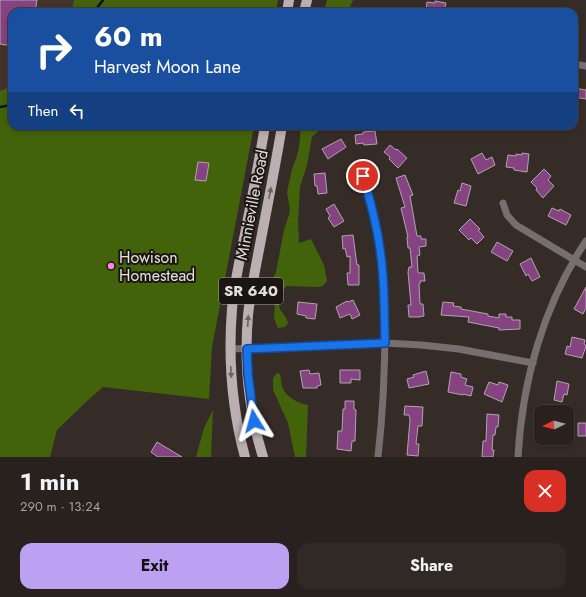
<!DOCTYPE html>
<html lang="en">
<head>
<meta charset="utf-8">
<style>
  :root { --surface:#28211d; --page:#302926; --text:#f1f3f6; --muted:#a5a3a4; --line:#443e3b; --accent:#bca0f2 }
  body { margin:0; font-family:Jost,sans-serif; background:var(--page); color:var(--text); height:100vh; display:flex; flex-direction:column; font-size:15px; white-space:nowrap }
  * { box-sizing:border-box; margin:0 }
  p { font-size:13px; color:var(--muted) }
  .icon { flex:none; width:22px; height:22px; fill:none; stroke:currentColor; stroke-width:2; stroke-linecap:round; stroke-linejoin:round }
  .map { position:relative; height:457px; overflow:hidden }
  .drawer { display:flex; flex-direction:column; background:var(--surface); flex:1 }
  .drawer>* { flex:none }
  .top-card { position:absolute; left:8px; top:8px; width:570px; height:122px; border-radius:12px; box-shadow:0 2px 6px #0003,0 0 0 1px var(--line); background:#1a4fa0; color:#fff; overflow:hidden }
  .needle { width:26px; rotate:264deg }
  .fabs { position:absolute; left:534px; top:405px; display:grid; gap:8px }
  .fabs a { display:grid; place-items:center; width:40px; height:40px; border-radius:8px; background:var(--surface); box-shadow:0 2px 6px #0003,0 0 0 1px var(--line); font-size:20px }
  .pin { position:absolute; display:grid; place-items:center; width:34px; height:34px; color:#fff; margin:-17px; border:2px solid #fff; border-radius:50%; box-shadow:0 1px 4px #0007 }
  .me { position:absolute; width:44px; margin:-22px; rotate:352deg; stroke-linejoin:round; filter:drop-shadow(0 0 3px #0008) }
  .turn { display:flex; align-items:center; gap:14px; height:84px; padding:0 20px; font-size:18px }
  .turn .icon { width:52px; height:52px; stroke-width:2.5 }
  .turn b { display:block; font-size:28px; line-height:34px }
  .then { display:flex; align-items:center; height:38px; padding:0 20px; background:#0003; gap:8px; font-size:15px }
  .round { display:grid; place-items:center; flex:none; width:42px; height:42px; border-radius:12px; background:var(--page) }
  .headline { display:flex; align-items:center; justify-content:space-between; height:68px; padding:0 20px }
  h1 { font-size:24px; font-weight:700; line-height:30px }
  .cta { display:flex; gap:8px; margin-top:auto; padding:8px 20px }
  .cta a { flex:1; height:46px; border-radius:12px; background:var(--accent); color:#111; font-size:16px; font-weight:700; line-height:46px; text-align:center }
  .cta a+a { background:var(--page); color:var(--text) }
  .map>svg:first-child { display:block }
  .built { fill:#43332b }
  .green { fill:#43630b }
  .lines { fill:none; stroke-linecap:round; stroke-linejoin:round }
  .stream { stroke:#08171d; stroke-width:2.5 }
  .building { fill:#864381; stroke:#afa5ae }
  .street { stroke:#756f70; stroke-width:7 }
  .primary { stroke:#bcafb1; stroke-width:10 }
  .oneway { fill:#6b6262 }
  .route-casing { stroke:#114b97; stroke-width:10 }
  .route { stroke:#1a73e8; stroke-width:7 }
  .poi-dot { fill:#fe86e0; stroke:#1a1613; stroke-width:1.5 }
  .labels { text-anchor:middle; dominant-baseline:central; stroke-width:4; stroke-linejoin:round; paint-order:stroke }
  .shield { fill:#1a1613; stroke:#aaa3a0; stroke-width:1 }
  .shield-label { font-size:15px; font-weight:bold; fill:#e7e0dd }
  .street-label { font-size:16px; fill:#e7e0dd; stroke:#1a1613 }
  .poi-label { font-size:16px; fill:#e7e0dd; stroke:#1a1613; text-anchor:start }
</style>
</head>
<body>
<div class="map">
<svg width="586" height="457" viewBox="0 0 586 457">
  <rect width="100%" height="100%" fill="#362c27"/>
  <path class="built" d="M0,0H247L220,12H12V105L0,110Z"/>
  <path class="green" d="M74,0H278L276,12H72Z
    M327,0H353L348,12H324Z
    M12,86V126H254L212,347L209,399L103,387L88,400L57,430L50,457H0V91Z
    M301,126H324L312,137L307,165L300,187L298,221L299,243L311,239L324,265L327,281L323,286L318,287L286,286C281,293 276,303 281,311C284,315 287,318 288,323L285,327L278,328L274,318L275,307L270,293L271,283L276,272L284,230L289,215L290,210L287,192L292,169L296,159L299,148Z
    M277,373L280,374C281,378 281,383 282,387C286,397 299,404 308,405L306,457H295L288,423L273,390V378Z
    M213,410L211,457H196L204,428Z"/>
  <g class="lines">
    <path class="stream" d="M94,12L103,0
      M0,107L12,105"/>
  </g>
  <path class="building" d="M0,0H37L35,12H12V46L0,44Z
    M435,1L446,3L444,12H433L426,10L427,2L435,3Z
    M574,88L586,90V99L574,97Z
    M375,131L377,144L364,145L363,143L356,144L355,135L363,134V132Z
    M341,139L346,147L328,159L322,149Z
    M390,145L396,150L397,149L407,158L398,168L389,159L390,157L384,152Z
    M482,153L486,160L492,157L495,165L478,174L471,159Z
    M522,153L529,154L527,172L514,170V168L506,167L508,155L516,156V154L522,155Z
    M198,162L209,163L206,181L195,180Z
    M544,169L551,176L548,180L554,186L543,198L536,190L537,188L531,182Z
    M325,173L327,193L318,194L317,186H315L314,174Z
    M405,175L413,195L410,196L417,236H421V239H426V246L419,247L420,255L417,256L418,272L419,273H424L425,281H420V284H419L420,304H423L424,316L418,317H409L408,305H411L408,272L409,267H412L410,248H408L407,237H408L401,208L405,207L396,178Z
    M462,183L471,186L466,206L454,203L458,190L460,191Z
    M334,204L344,221L334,227L328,218L330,216L326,209Z
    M552,208L559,211L560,209L571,215L566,225L548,216Z
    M470,219L480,229L478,230L484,237L477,244L471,238L469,240L459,230Z
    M353,235L357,265H359V285H348L347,273H350V256L347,257L345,248L343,249L342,236Z
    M497,242L513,251L507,261L491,252Z
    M531,258L540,277L532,281L528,274L526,276L520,264Z
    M586,287V308L583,314L574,309Z
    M353,300L360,315L352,319L350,314L340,318L336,307L347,301L348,302Z
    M298,302L317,304L315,319L306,318V316L297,314Z
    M443,302L454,303L453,306L461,307V309L488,314V316L499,318V314H506V317H512V320H520V329L499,330V328L468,322L469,317L441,315Z
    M572,337L585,340L584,344L586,346L582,358L565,354L567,346L570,347Z
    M309,370L310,374L319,373L321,385L317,386V388H303L300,371Z
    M340,370H360V380L351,379V383H340Z
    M426,371L429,384L409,388L407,379L414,377L413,375Z
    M451,372L461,374V377L467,379L465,385L473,387L471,396L463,394V395L448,392Z
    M557,381L569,384L567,395L564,394L562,402L554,400Z
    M489,382L498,385L499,382L508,385L502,402L484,394Z
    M345,401H354V409L356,410L355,441H352L351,451L337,449L338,431H342L343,409H345Z
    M405,406L423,407L422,426H418L416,444H419L418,456L407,455L410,420L409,415H404Z
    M487,414L499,415L498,427H496L495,435H493L492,450H494L493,457H482L483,441H486Z
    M578,423H586V436H578Z
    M157,442L182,457H158L151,452Z"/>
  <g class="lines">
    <path class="street" d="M574,64L586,66
      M363,176C371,203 378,229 381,256C384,278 384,301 385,323C385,368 383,413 378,457
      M503,203L507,215L516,225L586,267
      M231,349L385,343L421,345L459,349L533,363
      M518,457C522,381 544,304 586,241"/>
    <path class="primary" d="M287,12L289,0
      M304,12L307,0
      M245,457C232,409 228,359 232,309C234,284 240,259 245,234C252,198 259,162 265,126
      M263,457C249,412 244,362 248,315C251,288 257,261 262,234C269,198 276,162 282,126"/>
  </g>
  <defs><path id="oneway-solid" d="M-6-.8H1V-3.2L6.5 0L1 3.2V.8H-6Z"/></defs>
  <g class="oneway">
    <use href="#oneway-solid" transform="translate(270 193) rotate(-79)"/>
    <use href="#oneway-solid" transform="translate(248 321) rotate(-87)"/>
    <use href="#oneway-solid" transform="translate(231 372) rotate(87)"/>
  </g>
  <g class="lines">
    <defs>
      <path id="route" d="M254,421L248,374L247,349L385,343C384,314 385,285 381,257C378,229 371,203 363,176"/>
    </defs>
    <use href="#route" class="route-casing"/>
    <use href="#route" class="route"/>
  </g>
  <circle class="poi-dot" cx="111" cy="266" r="4"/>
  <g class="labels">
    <rect class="shield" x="219" y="278" width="64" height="26" rx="3"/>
    <g class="shield-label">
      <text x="251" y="291">SR 640</text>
    </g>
    <g class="street-label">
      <text transform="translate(252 205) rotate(-79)">Minnieville Road</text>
    </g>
    <g class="poi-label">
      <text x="119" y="257">Howison<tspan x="119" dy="18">Homestead</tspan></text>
    </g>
  </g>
</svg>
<div class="fabs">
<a><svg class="needle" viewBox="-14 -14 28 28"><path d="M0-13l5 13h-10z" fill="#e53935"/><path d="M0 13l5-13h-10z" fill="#a5a3a4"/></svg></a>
</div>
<div class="pin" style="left:363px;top:176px;background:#d93025"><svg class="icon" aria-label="arrive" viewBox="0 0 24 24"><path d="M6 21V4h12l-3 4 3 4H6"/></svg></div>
<svg class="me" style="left:254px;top:421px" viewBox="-20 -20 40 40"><path d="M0-17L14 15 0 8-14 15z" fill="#1a73e8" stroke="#fff" stroke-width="4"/></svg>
<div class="top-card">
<div class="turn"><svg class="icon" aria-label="right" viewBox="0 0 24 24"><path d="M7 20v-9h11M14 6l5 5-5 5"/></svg><div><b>60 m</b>Harvest Moon Lane</div></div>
<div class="then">Then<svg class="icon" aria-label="left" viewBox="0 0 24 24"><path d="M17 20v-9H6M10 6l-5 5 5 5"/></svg></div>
</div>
</div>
<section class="drawer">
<div class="headline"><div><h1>1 min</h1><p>290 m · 13:24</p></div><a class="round" style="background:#d93025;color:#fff"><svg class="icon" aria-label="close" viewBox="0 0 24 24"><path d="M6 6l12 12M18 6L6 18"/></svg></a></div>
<div class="cta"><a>Exit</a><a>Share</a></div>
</section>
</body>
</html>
